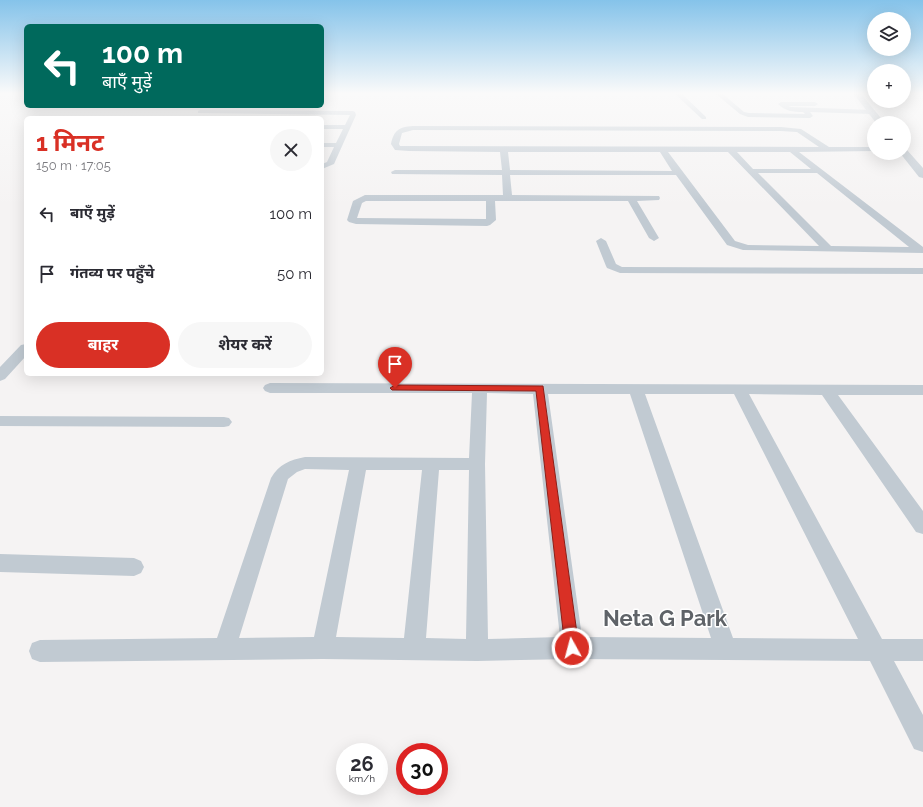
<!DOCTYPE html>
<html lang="hi">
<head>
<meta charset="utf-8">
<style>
  :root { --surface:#fff; --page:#f7f7f7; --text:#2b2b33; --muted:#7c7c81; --accent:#d93025 }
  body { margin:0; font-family:Raleway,"Noto Sans Devanagari",sans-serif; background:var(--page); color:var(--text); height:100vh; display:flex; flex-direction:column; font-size:15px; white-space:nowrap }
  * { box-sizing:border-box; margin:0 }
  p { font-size:13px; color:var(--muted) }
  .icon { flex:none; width:22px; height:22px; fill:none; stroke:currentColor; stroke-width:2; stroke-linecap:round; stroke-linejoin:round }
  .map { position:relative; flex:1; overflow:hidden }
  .details { position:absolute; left:24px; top:116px; width:300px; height:260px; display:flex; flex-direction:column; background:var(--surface); border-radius:6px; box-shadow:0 4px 16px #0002 }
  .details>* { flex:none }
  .top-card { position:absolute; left:24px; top:24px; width:300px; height:84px; border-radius:6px; box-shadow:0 4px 16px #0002; background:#00695c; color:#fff; overflow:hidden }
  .tools { position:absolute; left:867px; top:12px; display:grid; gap:8px }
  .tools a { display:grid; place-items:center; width:44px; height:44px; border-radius:50%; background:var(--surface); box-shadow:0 4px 16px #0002; font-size:20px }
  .speed { position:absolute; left:336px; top:743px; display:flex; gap:8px; font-size:20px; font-weight:700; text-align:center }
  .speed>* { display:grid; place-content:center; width:52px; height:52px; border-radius:50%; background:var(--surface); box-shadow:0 4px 16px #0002; line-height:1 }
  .speed small { font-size:10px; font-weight:400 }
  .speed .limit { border:6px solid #d22; background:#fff; color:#111 }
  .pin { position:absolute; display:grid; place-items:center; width:34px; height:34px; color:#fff; margin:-41px -17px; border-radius:50% 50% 50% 0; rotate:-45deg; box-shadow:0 0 4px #0007 }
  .pin .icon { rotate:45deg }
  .me { position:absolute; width:44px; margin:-22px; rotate:353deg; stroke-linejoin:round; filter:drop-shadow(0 0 3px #0008) }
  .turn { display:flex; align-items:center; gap:14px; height:84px; padding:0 12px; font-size:18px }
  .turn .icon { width:52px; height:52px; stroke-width:2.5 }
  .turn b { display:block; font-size:28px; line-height:34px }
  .round { display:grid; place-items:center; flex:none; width:42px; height:42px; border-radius:21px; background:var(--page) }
  .headline { display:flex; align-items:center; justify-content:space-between; height:68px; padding:0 12px }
  h1 { font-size:24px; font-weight:700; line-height:30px; color:var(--accent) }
  .action { display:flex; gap:8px; margin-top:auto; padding:8px 12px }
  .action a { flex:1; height:46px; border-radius:24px; background:var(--accent); color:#fff; font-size:16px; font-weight:700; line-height:46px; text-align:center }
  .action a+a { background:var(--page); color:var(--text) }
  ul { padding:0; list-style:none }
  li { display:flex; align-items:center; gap:12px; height:60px; padding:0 12px }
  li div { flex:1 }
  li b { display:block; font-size:15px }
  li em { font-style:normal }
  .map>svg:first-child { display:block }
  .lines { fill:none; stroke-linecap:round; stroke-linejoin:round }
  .minor { fill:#c1cad2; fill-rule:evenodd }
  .tertiary { fill:#c1cad2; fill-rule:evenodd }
  .route { fill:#d93025; stroke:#8d1f18 }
  .labels { text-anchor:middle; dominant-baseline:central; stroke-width:3; stroke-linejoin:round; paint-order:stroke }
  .near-district-label { font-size:22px; font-weight:bold; fill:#5f6368; stroke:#fff }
</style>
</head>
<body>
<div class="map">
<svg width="923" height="807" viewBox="0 0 923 807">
  <rect width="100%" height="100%" fill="#f5f3f3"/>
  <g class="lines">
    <path class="minor" d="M675,94H682L706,117V119H702Z
      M716,94H723L744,112L749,113L805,114L803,112C793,112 785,111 778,104L781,102H815L818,104L815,106H788L791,107L872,110L875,112L872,114L810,112L813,116L810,118L748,117L740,114Z
      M200,110L353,111L355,112L356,115L334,164L322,169V164L327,162L334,147H322V143H336L343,129H322V125H345L350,115L198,113V111Z
      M413,126L781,127L801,129L829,147H874V151L799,152L923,247V253L743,250L727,245L676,175H510L512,195L659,196L660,198L659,200L637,201L659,238L654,241L649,238L628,201H495L496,220L490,225L487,226L356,224L349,222L347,220L353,201L365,195H503L502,175L392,174L391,172L395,170H502L500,152L409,151L395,150L391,144C394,130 399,127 413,126ZM413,130L781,131L797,132L819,147L400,146L399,144L402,133ZM508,152H660L672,171L510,170ZM668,152H728L819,246L748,245L735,241ZM737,152H790L811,169H753ZM758,173H817L909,247L831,246ZM366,201H486V219L357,218L362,203Z
      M601,238L606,241L616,264L622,267L923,268V274L620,273L607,268L606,266L596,241Z
      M26,344V356L5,379L0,381V367L21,345Z
      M270,383L923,385V395H838L923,511V534L916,532L822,395L749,394L882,639H923V661H894L923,715V752L914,749L870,661L572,659L477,661L323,659L40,662L32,659L29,651L32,643L40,640L217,638L271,478C279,464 290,460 305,457L469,458L472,393H270L265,391L263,388L265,385ZM487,393L533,394L560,637L488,639L485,464ZM548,394H630L711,638L582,637ZM645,394H734L858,639L733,638ZM305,469L349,470L314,637L239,638L288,479L297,472ZM366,470H422L404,638L336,637ZM439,470H469L466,639L426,638Z
      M0,416L224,417L229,418L232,422L229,426L224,427L0,426Z
      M0,554L134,558L141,561L144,567L141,573L134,576L0,572Z"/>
    <path class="tertiary" d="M854,94H861L885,123H876Z
      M904,149L907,150L923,168V178L919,177L900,153H904Z"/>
  </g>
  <linearGradient id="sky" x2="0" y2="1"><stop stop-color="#85c3ea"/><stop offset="0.45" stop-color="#fafafa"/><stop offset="1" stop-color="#fafafa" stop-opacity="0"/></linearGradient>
  <rect width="923" height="207" fill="url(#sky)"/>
  <path class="route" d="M395,385L543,386L579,648L577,653L572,655L567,653L565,648L536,391L392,390L390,388Z"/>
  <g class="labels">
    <g class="near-district-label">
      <text x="665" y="618">Neta G Park</text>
    </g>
  </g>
</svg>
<div class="tools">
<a><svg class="icon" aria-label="layers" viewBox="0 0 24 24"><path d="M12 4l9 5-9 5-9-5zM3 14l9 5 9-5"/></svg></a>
<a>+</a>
<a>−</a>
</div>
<div class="speed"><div>26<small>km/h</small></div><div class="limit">30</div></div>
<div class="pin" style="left:395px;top:388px;background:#d93025"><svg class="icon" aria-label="arrive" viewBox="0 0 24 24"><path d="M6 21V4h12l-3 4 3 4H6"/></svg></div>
<svg class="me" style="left:572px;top:648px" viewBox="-20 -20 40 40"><circle r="17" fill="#d93025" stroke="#fff" stroke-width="3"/><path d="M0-11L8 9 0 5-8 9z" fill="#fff"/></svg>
<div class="top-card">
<div class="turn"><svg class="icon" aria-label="left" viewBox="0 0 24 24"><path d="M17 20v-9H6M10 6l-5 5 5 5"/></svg><div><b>100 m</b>बाएँ मुड़ें</div></div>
</div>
<section class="details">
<div class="headline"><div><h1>1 मिनट</h1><p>150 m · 17:05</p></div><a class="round"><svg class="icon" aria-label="close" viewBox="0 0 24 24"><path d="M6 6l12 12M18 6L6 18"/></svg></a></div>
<ul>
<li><svg class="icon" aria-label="left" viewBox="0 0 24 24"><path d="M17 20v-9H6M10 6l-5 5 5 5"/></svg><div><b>बाएँ मुड़ें</b></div><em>100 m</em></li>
<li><svg class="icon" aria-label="arrive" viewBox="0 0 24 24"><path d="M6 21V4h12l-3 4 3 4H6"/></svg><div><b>गंतव्य पर पहुँचे</b></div><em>50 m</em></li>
</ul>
<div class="action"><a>बाहर</a><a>शेयर करें</a></div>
</section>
</div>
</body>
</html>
